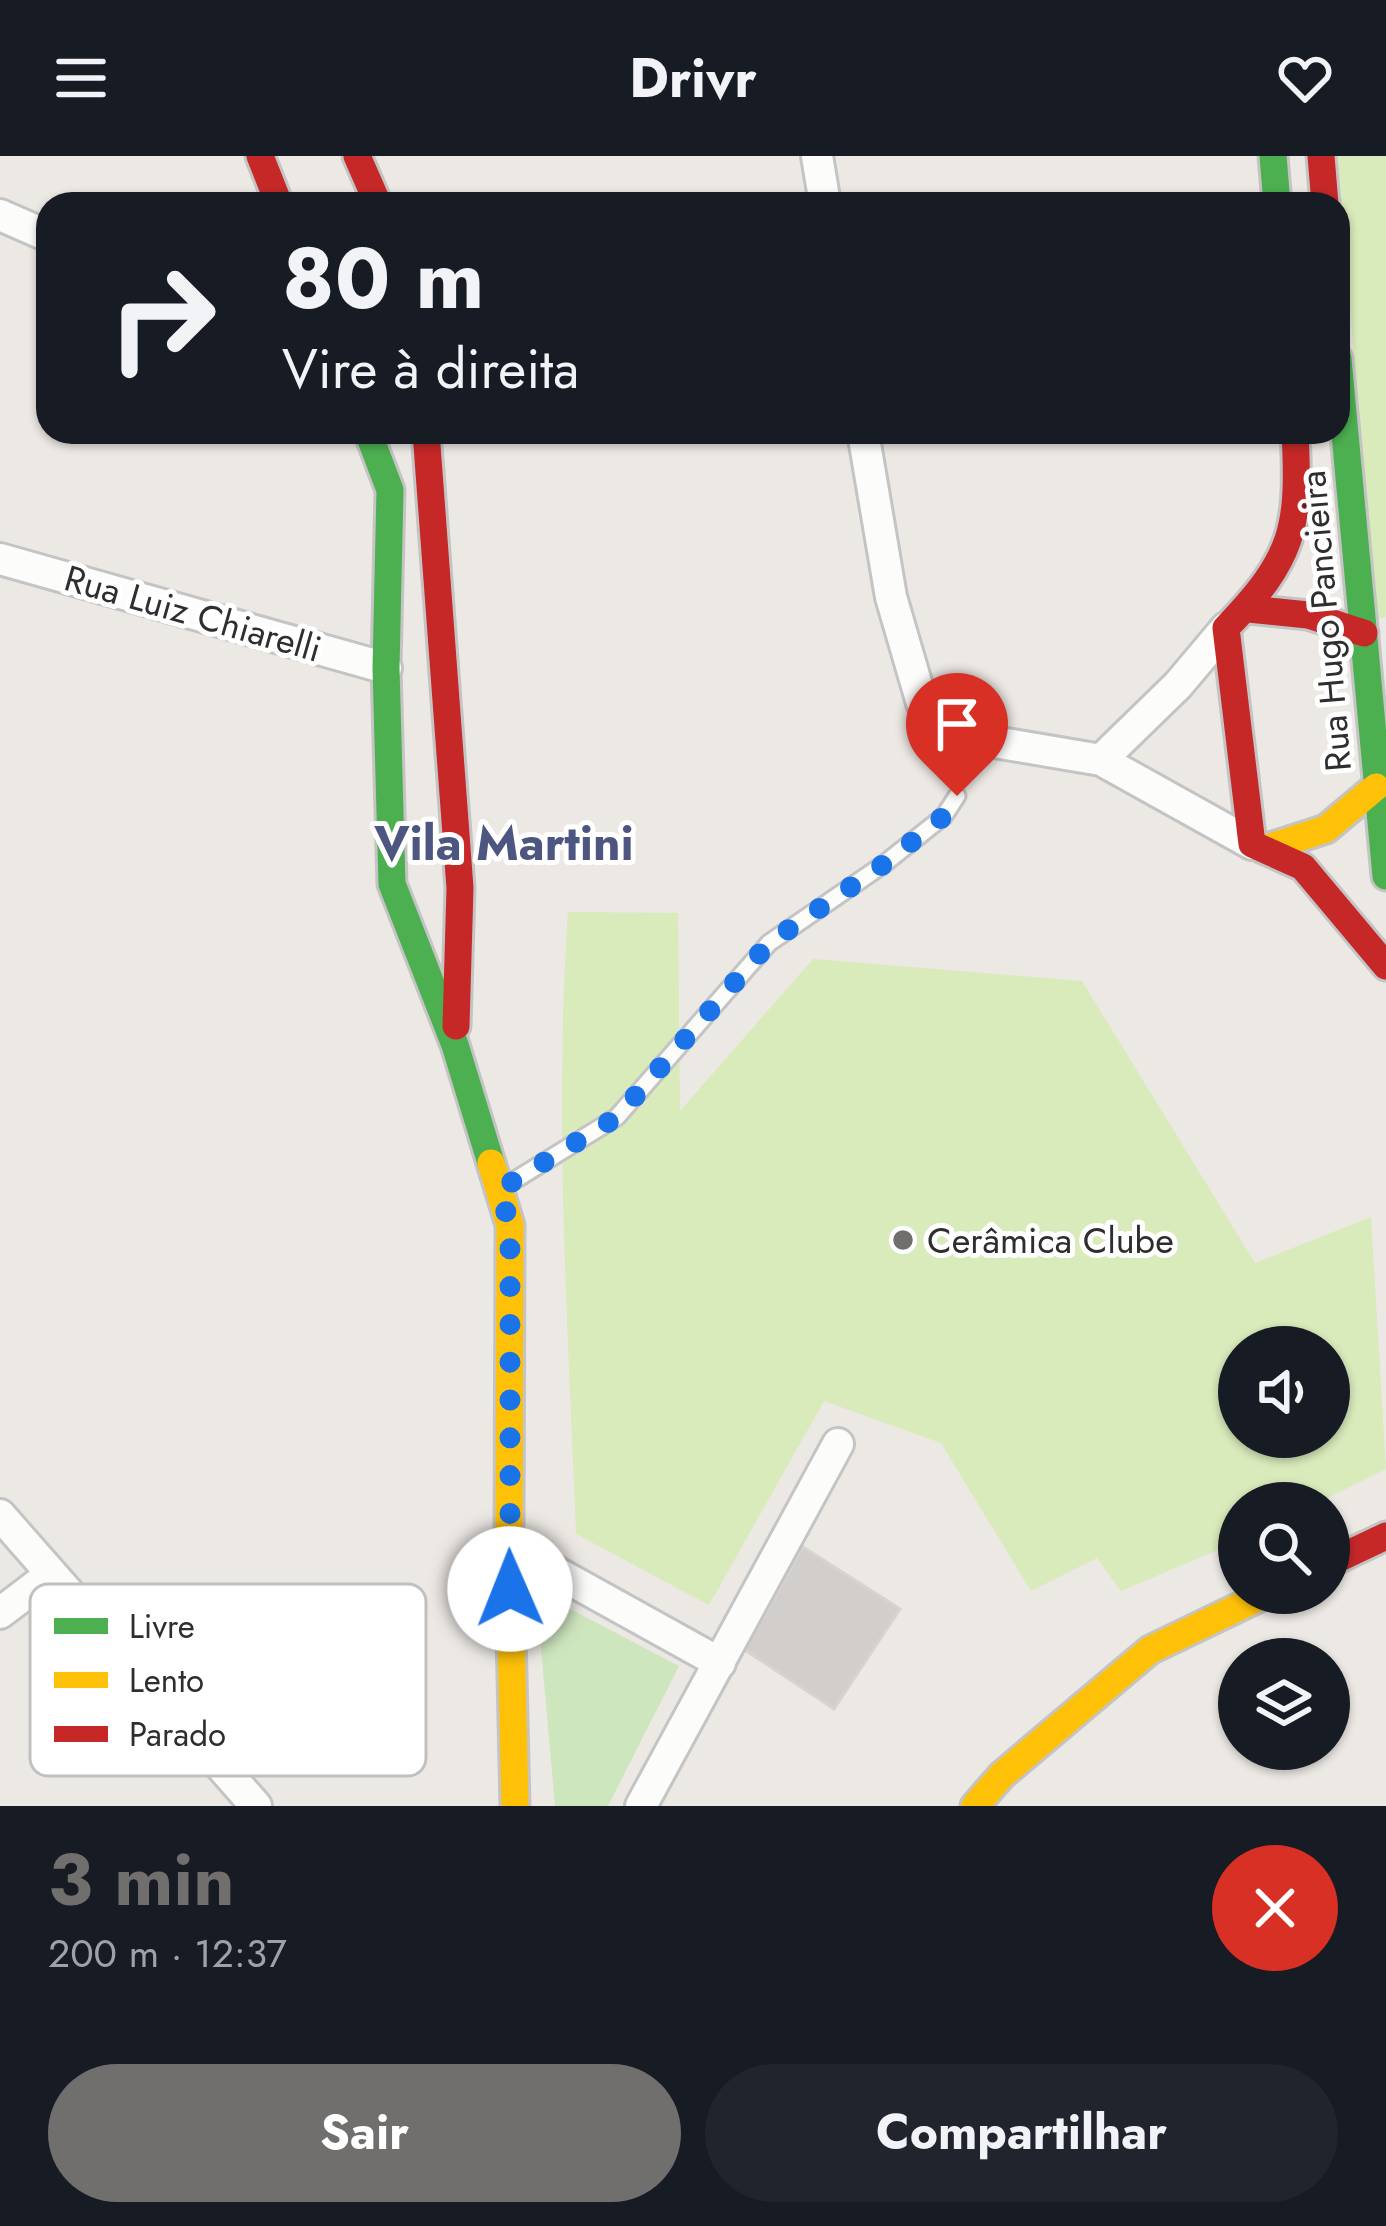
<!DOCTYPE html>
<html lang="pt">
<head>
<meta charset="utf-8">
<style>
  :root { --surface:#171b24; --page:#20242c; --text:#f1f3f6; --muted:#9ea1a6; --accent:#706f6e }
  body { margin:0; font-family:Jost,sans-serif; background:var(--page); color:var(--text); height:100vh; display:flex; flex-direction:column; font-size:45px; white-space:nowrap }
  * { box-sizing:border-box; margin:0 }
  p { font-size:39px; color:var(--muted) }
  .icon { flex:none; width:66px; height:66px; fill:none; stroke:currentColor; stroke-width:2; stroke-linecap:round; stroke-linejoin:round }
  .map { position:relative; height:1650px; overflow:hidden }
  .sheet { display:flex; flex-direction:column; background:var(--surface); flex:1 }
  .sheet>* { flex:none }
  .guide { position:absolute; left:36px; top:36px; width:1314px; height:252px; border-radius:36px; box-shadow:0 3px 9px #0004; background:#171b24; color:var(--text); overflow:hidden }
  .buttons { position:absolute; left:1218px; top:1170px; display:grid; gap:24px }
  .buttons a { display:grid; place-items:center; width:132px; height:132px; border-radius:50%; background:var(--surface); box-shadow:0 3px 9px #0004; font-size:60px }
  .pin { position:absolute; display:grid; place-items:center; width:102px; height:102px; color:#fff; margin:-123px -51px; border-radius:50% 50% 50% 0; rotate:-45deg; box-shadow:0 0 12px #0007 }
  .pin .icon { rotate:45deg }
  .me { position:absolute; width:132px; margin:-66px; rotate:359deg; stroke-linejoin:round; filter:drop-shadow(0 0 9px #0008) }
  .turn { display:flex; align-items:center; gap:42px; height:252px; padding:0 48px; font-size:54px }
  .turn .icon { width:156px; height:156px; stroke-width:2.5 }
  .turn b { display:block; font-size:84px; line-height:102px }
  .round { display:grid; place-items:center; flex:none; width:126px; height:126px; border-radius:63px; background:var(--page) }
  .overview { display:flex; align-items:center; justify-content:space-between; height:204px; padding:0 48px }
  h1 { font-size:72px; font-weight:700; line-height:90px; color:var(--accent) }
  .button { display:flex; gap:24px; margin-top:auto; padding:24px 48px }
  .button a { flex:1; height:138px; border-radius:72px; background:var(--accent); color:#fff; font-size:48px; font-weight:700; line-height:138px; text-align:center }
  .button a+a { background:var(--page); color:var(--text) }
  header { display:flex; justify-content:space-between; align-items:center; height:156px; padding:0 48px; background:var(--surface); font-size:54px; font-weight:700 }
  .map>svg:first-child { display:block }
  .green { fill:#cee6be }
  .pitch { fill:#d9eabb; fill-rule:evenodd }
  .building { fill:#d1cecb; stroke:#d7d4d0; stroke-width:3 }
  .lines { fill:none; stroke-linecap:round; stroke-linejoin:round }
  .lane-casing { stroke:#c5c4c5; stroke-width:21 }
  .street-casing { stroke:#c5c4c5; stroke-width:36 }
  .fast-casing { stroke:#c5c4c5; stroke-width:33 }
  .slow-casing { stroke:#c5c4c5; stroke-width:33 }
  .jam-casing { stroke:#c5c4c5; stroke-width:33 }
  .lane { stroke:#fcfcfb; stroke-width:15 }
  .street { stroke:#fcfcfb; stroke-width:30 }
  .fast { stroke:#4caf50; stroke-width:27 }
  .slow { stroke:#ffc107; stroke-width:27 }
  .jam { stroke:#c62828; stroke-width:27 }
  .route { stroke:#1a73e8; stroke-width:21; stroke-dasharray:0 37.8 }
  .poi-dot { fill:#706f6e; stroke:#fff; stroke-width:4.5 }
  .labels { text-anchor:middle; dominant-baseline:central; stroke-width:10; stroke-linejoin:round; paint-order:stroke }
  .street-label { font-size:36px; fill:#2e2e2e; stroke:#fff }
  .poi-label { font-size:36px; fill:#2e2e2e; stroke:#fff; text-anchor:start }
  .district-label { font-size:48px; font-weight:bold; fill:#4d5680; stroke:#fff }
  .key { fill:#fff; stroke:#c0c0c0; stroke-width:3 }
  .key-label { font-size:33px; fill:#2e2e2e }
</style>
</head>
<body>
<header><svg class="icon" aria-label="menu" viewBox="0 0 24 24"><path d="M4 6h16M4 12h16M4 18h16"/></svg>Drivr<svg class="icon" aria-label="heart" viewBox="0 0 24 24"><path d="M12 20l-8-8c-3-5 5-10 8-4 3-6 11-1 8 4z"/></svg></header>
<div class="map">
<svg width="1386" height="1650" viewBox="0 0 1386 1650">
  <rect width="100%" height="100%" fill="#ece8e4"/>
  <path class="green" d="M536,1435L679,1510L608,1650H555Z"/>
  <path class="pitch" d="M1337,0H1386V461L1376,463Z
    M568,756L678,757L680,955L813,803L1082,825L1255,1107L1371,1061L1386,1313L1317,1347H1239V1385L1121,1435L1097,1402L1031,1435L941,1287L824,1245L709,1449L576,1378C568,1170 554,963 568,756ZM1239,1191H1329V1281H1239Z"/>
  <path class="building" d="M803,1391L900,1453L834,1553L745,1494Z"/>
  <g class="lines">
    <defs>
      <path id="lane" d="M502,1032L617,961L769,787L884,708L944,660L957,640"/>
      <path id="street" d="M817,0L825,48
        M0,59L48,80
        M863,276L891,441L922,547L983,584L1101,604L1252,688
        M0,403L386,512
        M1101,604L1178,529L1226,472
        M0,1359L256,1650
        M509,1390L720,1507
        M0,1457L50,1419
        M641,1650L838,1288"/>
      <path id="fast" d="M1273,0L1277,48
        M1338,203L1386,720
        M368,276L390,334L386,512L392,728L455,889L491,1007"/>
      <path id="slow" d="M1264,693L1326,673L1376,631
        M491,1007L510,1069L509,1390L515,1650
        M975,1650L1002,1619L1150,1494L1268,1437"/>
      <path id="jam" d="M260,0L279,48
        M357,0L378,48
        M1321,0L1325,48
        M426,276L460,732L456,870
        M1295,276C1300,373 1294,401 1226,472L1252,688L1303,711L1386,810
        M1249,453L1308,459L1364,477
        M1329,1407L1386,1380"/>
    </defs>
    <use href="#lane" class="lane-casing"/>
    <use href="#street" class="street-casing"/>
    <use href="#fast" class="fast-casing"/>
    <use href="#slow" class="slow-casing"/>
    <use href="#jam" class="jam-casing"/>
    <use href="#lane" class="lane"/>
    <use href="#street" class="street"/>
    <use href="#fast" class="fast"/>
    <use href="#slow" class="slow"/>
    <use href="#jam" class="jam"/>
  </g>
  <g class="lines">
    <path class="route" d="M510,1433V1069L499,1034L617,961L769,787L884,708L944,660L957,640"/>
  </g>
  <circle class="poi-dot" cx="903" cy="1084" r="12"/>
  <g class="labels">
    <g class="street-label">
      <text transform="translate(193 457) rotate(16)">Rua Luiz Chiarelli</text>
      <text transform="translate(1325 465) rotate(-95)">Rua Hugo Pancieira</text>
    </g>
    <g class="poi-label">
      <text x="927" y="1084">Cerâmica Clube</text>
    </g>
    <g class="district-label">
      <text x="504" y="687">Vila Martini</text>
    </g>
  </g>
  <rect x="30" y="1428" width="396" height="192" rx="18" class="key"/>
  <rect x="54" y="1462" width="54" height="16" fill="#4caf50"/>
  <rect x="54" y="1516" width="54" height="16" fill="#ffc107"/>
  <rect x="54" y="1570" width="54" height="16" fill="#c62828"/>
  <g class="key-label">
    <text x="129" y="1482">Livre</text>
    <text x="129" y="1536">Lento</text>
    <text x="129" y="1590">Parado</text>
  </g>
</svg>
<div class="buttons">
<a><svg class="icon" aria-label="sound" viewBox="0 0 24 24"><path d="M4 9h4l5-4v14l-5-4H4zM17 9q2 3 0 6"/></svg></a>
<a><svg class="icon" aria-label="search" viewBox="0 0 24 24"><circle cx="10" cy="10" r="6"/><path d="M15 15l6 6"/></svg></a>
<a><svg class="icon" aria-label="layers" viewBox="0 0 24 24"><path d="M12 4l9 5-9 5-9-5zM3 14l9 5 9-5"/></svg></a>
</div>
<div class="pin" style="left:957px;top:640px;background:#d93025"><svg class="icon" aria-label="arrive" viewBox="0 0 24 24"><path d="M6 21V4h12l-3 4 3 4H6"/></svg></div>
<svg class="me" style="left:510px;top:1433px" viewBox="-20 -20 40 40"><circle r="19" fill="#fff"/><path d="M0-13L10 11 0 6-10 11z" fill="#1a73e8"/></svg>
<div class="guide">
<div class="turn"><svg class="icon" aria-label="right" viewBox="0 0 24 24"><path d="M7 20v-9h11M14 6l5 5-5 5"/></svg><div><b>80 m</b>Vire à direita</div></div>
</div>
</div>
<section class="sheet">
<div class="overview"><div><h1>3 min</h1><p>200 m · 12:37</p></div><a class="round" style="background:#d93025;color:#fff"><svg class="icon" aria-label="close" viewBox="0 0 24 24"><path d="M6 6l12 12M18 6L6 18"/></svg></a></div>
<div class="button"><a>Sair</a><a>Compartilhar</a></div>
</section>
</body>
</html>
